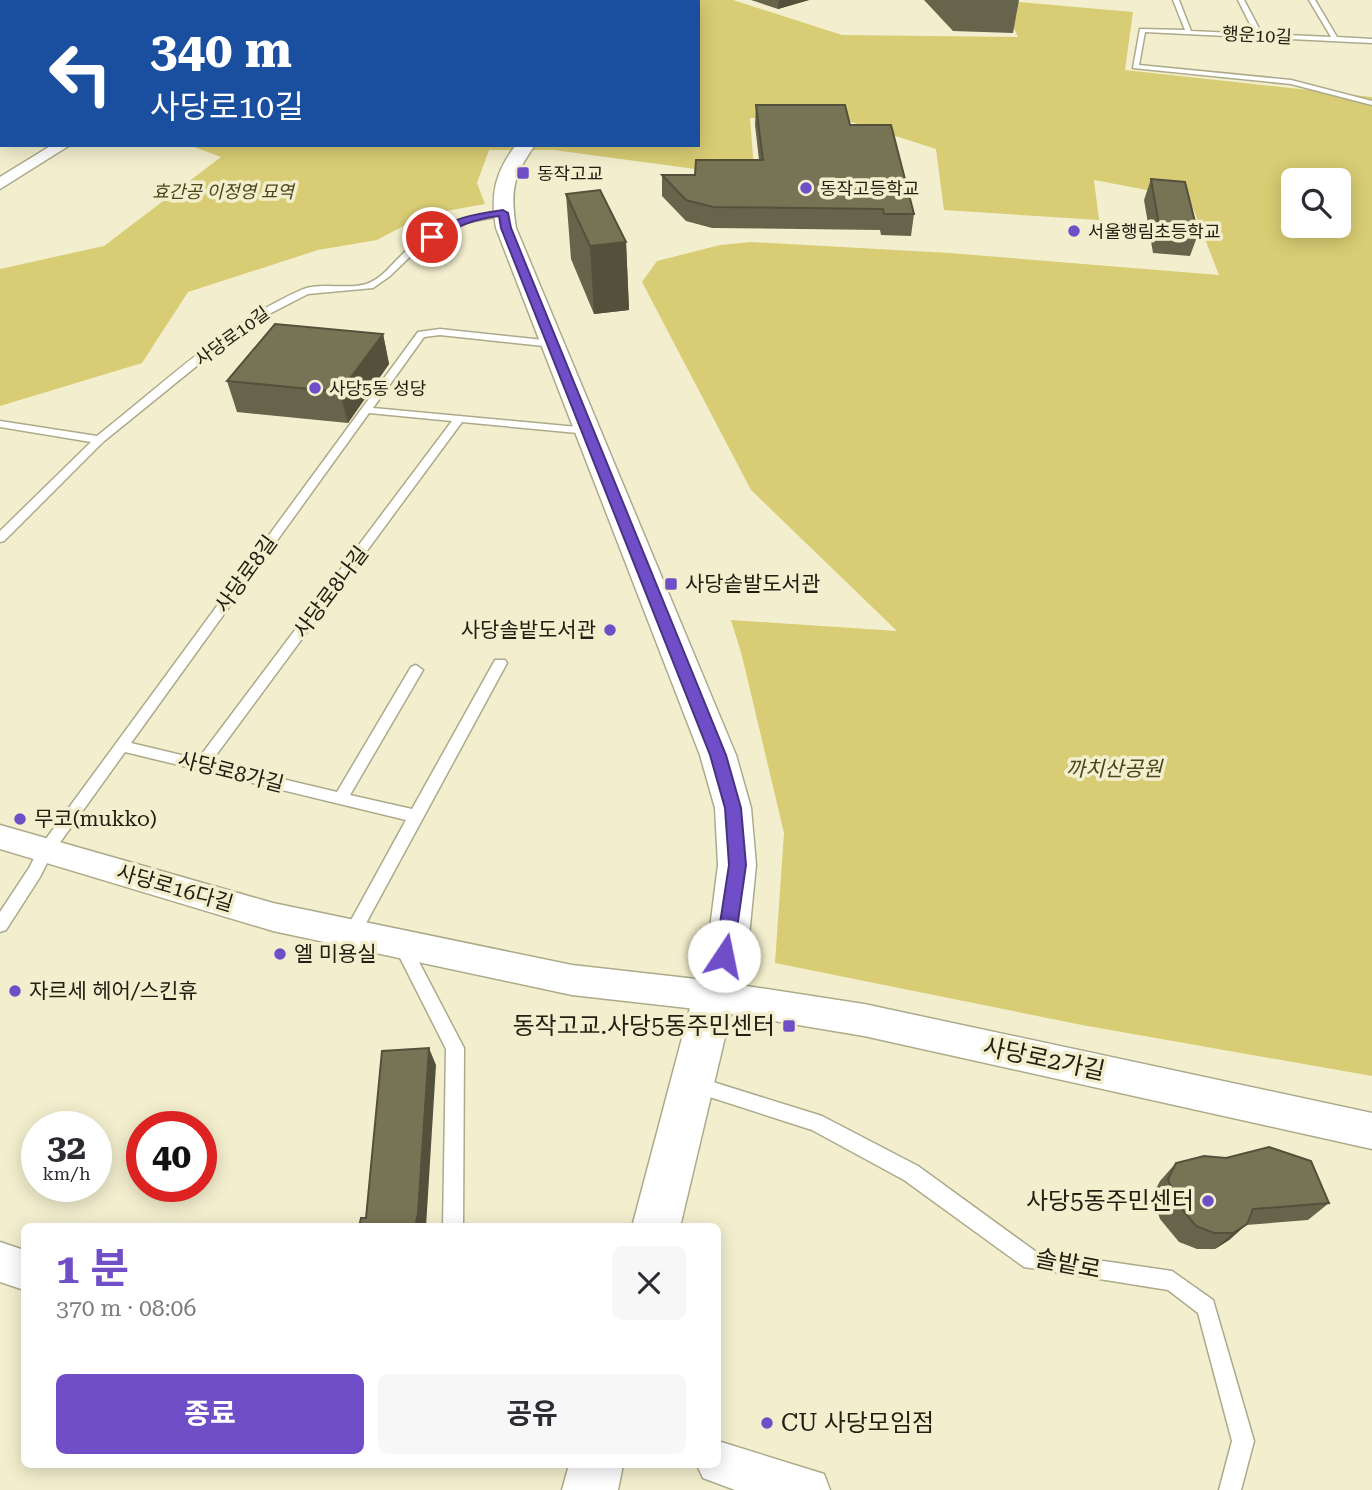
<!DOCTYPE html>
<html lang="ko">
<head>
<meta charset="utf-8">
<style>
  :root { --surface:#fff; --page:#f7f7f7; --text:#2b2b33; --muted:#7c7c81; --accent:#6f4ec7 }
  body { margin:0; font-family:"Roboto Serif","Noto Sans KR",serif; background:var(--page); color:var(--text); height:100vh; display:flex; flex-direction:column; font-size:26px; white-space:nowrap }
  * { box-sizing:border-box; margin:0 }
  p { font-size:23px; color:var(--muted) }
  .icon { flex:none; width:38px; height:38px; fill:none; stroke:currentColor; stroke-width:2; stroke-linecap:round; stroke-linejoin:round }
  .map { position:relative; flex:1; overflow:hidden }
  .drawer { position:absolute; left:21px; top:1223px; width:700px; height:245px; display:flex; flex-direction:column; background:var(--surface); border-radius:10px; box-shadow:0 4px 18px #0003 }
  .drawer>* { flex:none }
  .banner { position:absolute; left:0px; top:0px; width:700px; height:147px; box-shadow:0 4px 18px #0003; background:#1a4fa0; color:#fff; overflow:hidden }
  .tools { position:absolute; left:1281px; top:168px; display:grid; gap:14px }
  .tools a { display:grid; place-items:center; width:70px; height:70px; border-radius:10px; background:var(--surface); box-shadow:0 4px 18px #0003; font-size:35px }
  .speed { position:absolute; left:21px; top:1111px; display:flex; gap:14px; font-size:35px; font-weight:700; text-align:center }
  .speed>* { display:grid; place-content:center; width:91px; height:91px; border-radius:50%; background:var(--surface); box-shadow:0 4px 18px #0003; line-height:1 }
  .speed small { font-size:18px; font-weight:400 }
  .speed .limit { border:10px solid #d22; background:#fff; color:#111 }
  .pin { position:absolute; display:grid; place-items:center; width:60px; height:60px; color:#fff; margin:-30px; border:4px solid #fff; border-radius:50%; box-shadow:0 2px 7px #0007 }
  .me { position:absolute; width:77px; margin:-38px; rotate:11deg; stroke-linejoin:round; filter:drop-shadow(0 0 5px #0008) }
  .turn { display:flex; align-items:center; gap:24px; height:147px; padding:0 35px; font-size:32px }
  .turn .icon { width:91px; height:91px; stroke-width:2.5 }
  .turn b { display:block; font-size:49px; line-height:60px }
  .round { display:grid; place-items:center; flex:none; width:74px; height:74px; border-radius:10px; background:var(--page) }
  .summary { display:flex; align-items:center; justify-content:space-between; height:119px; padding:0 35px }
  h1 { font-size:42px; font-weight:700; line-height:52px; color:var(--accent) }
  .button { display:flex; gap:14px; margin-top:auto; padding:14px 35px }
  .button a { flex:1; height:80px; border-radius:10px; background:var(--accent); color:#fff; font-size:28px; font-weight:700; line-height:80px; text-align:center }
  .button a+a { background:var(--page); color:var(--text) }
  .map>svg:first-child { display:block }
  .green { fill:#d8cd74; fill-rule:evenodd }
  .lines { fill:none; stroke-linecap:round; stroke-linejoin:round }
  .service-casing { stroke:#adaa8a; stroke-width:3 }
  .minor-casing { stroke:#adaa8a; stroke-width:3 }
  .tertiary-casing { stroke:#adaa8a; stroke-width:3 }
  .service { fill:#fff; fill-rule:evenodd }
  .minor { fill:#fff; fill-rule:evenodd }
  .tertiary { fill:#fff; fill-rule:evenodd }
  .wall { fill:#66644a }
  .shaded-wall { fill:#53513c }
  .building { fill:#777456; stroke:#53513c; stroke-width:2 }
  .route { fill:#6f4ec7; stroke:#483381; stroke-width:2 }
  .poi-dot { fill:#6f4ec7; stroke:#f3efce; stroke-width:2.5 }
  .labels { text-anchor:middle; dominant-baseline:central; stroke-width:7; stroke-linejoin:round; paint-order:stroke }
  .far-street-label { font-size:18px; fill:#212013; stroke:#f3efce }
  .far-poi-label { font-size:18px; fill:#212013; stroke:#f3efce; text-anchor:start }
  .far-park-label { font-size:18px; font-style:italic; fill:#4b451a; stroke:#f3efce }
  .street-label { font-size:21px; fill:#212013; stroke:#f3efce }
  .poi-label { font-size:21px; fill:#212013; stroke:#f3efce; text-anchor:start }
  .park-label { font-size:21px; font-style:italic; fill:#4b451a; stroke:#f3efce }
  .near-poi-label { font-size:24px; fill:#212013; stroke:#f3efce; text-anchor:end }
  .near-street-label { font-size:24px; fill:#212013; stroke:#f3efce }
</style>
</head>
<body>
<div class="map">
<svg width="1372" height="1490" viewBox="0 0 1372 1490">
  <rect width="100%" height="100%" fill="#f3efce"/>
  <path class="green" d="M0,0H733L842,35L1018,37L1007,13L995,0L1133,12L1125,70L1372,97V1076L1082,1025L775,963L784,833L742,656L731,620L897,631L751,490L642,282L657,261L720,245L751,242L949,253L1219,275L1189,198L1094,180L1099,220L944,210L936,149L836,117L750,118L754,169H695L554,150H489L477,183L485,204L424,215L377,240L318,250L188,292L142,363L0,406V269L104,246L221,157L189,145H698V2H2L0,96ZM1293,180H1339V226H1293Z"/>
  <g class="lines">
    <defs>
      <path id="service" d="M1173,0H1179L1191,31L1255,34L1238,0H1244L1262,34L1331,37L1309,0H1315L1337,37L1372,39V43L1145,32L1139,65L1291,80L1372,101V105L1291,84L1133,68L1140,29L1185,30Z
        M0,95H2V99H0Z
        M0,130H2L0,135Z
        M503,211H506V215L469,222L436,237L415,252L390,276L373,288L308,294L246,326L103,442L4,541L0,542V531L91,442L0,427V421L97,436C162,385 224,324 301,290C321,281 349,291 369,283C384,277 394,261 406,251C433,227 467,216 503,211Z
        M440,329L553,341L558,344L553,347L440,335L424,337L373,408L588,428L593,431L588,434L462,422L211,762L337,792L411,667L416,665L423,670L350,795L412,809L495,660H505L507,663L358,938L352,940L346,938L344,933L406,820L125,752L51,855L40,877L6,930L0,932V912L29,868L40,847L418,332ZM369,413L452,421L198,759L131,743Z
        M401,937L407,939L464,1048L463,1227H443L446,1049L393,944L395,939Z
        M697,1077L822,1116L918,1166L1035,1251L1172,1271L1213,1300L1254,1441L1241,1490H1219L1232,1441L1198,1313L1168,1290L1024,1267L904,1180L812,1130L691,1091L688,1085L691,1079Z"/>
      <path id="minor" d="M52,145H70L0,189V177Z
        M0,825L273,903L572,965L714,981L864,1004L1372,1113V1149L864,1036L714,1011L572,995L273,931L0,849Z
        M0,1242L24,1250V1290L0,1282Z
        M718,1441L824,1474L830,1490H735L703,1478L697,1465H718Z"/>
      <path id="tertiary" d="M655,0H670L654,2Z
        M516,145H535C513,176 510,191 516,228L736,755L751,808L756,865L749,936L680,1227H632L709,936L718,865L715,808L700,755L496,228C490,195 495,172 516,145Z
        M569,1465H623L618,1490H562Z"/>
    </defs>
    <use href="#service" class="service-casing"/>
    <use href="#minor" class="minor-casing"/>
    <use href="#tertiary" class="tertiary-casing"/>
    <use href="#service" class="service"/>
    <use href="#minor" class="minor"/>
    <use href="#tertiary" class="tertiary"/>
  </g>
  <path class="wall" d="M751,0H809L778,9Z
    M924,0H1019L1013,33L953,31Z
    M756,105L850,125L914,214L911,236L881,235L880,230L712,228L686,221L662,196V175H695L759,160L755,125Z
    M1151,179L1198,234L1190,256L1153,253L1144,200Z
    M566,194L626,242L629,310L594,314L571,259Z
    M383,334L389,364L348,423L237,412L227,381Z
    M1176,1163L1329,1203L1308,1220L1246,1225L1229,1240L1215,1249H1197L1179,1242L1160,1219L1152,1196L1160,1181Z"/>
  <path class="shaded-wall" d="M779,0H809L778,9Z
    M626,242L629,310L594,314L590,246Z
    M383,334L389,364L348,423L340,392Z
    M429,1048L436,1065L426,1227H415Z
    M1247,1224L1229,1240L1215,1249L1233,1233Z"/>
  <path class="building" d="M756,105H845L850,125H891L914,214H884L883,209L713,207L686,200L662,175H695L696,160H763Z
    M1151,179L1185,182L1198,234L1160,231Z
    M600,190L626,242L590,246L566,194Z
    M275,324L383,334L340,392L227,381Z
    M429,1048L418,1213L415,1227H359L361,1218H366L382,1051Z
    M1269,1147L1311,1161L1329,1203L1253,1209L1247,1224L1233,1233H1214L1196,1226L1176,1202L1168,1179L1176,1163L1204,1156L1226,1158Z"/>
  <path class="route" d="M503,210L508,213L511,228L726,755L741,808L746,865L733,956L731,962L724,964L717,962L715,956L729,865L725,808L710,755L501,228L499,216C474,219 457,226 436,239L427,237C449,218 475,214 503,210Z"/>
  <g class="poi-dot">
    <rect x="516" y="166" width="14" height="14" rx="3.5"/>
    <circle cx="806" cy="188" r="7"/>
    <circle cx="1074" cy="231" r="7"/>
    <circle cx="315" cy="388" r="7"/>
    <rect x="664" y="577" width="14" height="14" rx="3.5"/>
    <circle cx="610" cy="630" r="7"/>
    <circle cx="20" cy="819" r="7"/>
    <circle cx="280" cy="954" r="7"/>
    <circle cx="15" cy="991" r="7"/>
    <rect x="782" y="1019" width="14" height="14" rx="3.5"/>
    <circle cx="1208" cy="1201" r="7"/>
    <circle cx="767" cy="1423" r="7"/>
  </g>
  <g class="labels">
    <g class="far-street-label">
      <text transform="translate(1257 35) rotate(3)">행운10길</text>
      <text transform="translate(232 336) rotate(-36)">사당로10길</text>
    </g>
    <g class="far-poi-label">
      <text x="537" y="173">동작고교</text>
      <text x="820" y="188">동작고등학교</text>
      <text x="1088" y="231">서울행림초등학교</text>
      <text x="329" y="388">사당5동 성당</text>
    </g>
    <g class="far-park-label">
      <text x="223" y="191">효간공 이정영 묘역</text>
    </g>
    <g class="street-label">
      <text transform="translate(246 574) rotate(-54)">사당로8길</text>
      <text transform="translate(331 592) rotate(-53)">사당로8나길</text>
      <text transform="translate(231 772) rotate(14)">사당로8가길</text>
      <text transform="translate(175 888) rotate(16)">사당로16다길</text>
    </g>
    <g class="poi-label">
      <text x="685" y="584">사당솥발도서관</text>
      <text x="596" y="630" text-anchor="end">사당솔밭도서관</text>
      <text x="34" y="819">무코(mukko)</text>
      <text x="294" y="954">엘 미용실</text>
      <text x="29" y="991">자르세 헤어/스킨휴</text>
    </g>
    <g class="park-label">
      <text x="1114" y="769">까치산공원</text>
    </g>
    <g class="near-poi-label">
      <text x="775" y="1026">동작고교.사당5동주민센터</text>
      <text x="1194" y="1201">사당5동주민센터</text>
      <text x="781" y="1423" text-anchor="start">CU 사당모임점</text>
    </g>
    <g class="near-street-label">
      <text transform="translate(1044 1059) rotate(12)">사당로2가길</text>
      <text transform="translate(1068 1264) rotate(11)">솔밭로</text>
    </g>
  </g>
</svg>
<div class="tools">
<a><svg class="icon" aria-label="search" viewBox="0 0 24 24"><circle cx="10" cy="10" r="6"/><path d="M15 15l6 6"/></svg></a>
</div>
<div class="speed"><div>32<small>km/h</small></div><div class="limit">40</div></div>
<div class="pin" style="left:432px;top:237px;background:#d93025"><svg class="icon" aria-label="arrive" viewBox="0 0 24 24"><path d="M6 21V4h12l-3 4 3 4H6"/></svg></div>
<svg class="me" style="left:724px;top:956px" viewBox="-20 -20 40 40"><circle r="19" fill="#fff"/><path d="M0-13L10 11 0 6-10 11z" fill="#6f4ec7"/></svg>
<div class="banner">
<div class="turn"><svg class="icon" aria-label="left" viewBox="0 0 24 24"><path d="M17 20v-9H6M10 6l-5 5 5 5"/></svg><div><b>340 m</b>사당로10길</div></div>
</div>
<section class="drawer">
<div class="summary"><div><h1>1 분</h1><p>370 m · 08:06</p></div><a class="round"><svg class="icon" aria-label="close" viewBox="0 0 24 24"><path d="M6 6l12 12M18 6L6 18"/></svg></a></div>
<div class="button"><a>종료</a><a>공유</a></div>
</section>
</div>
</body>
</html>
